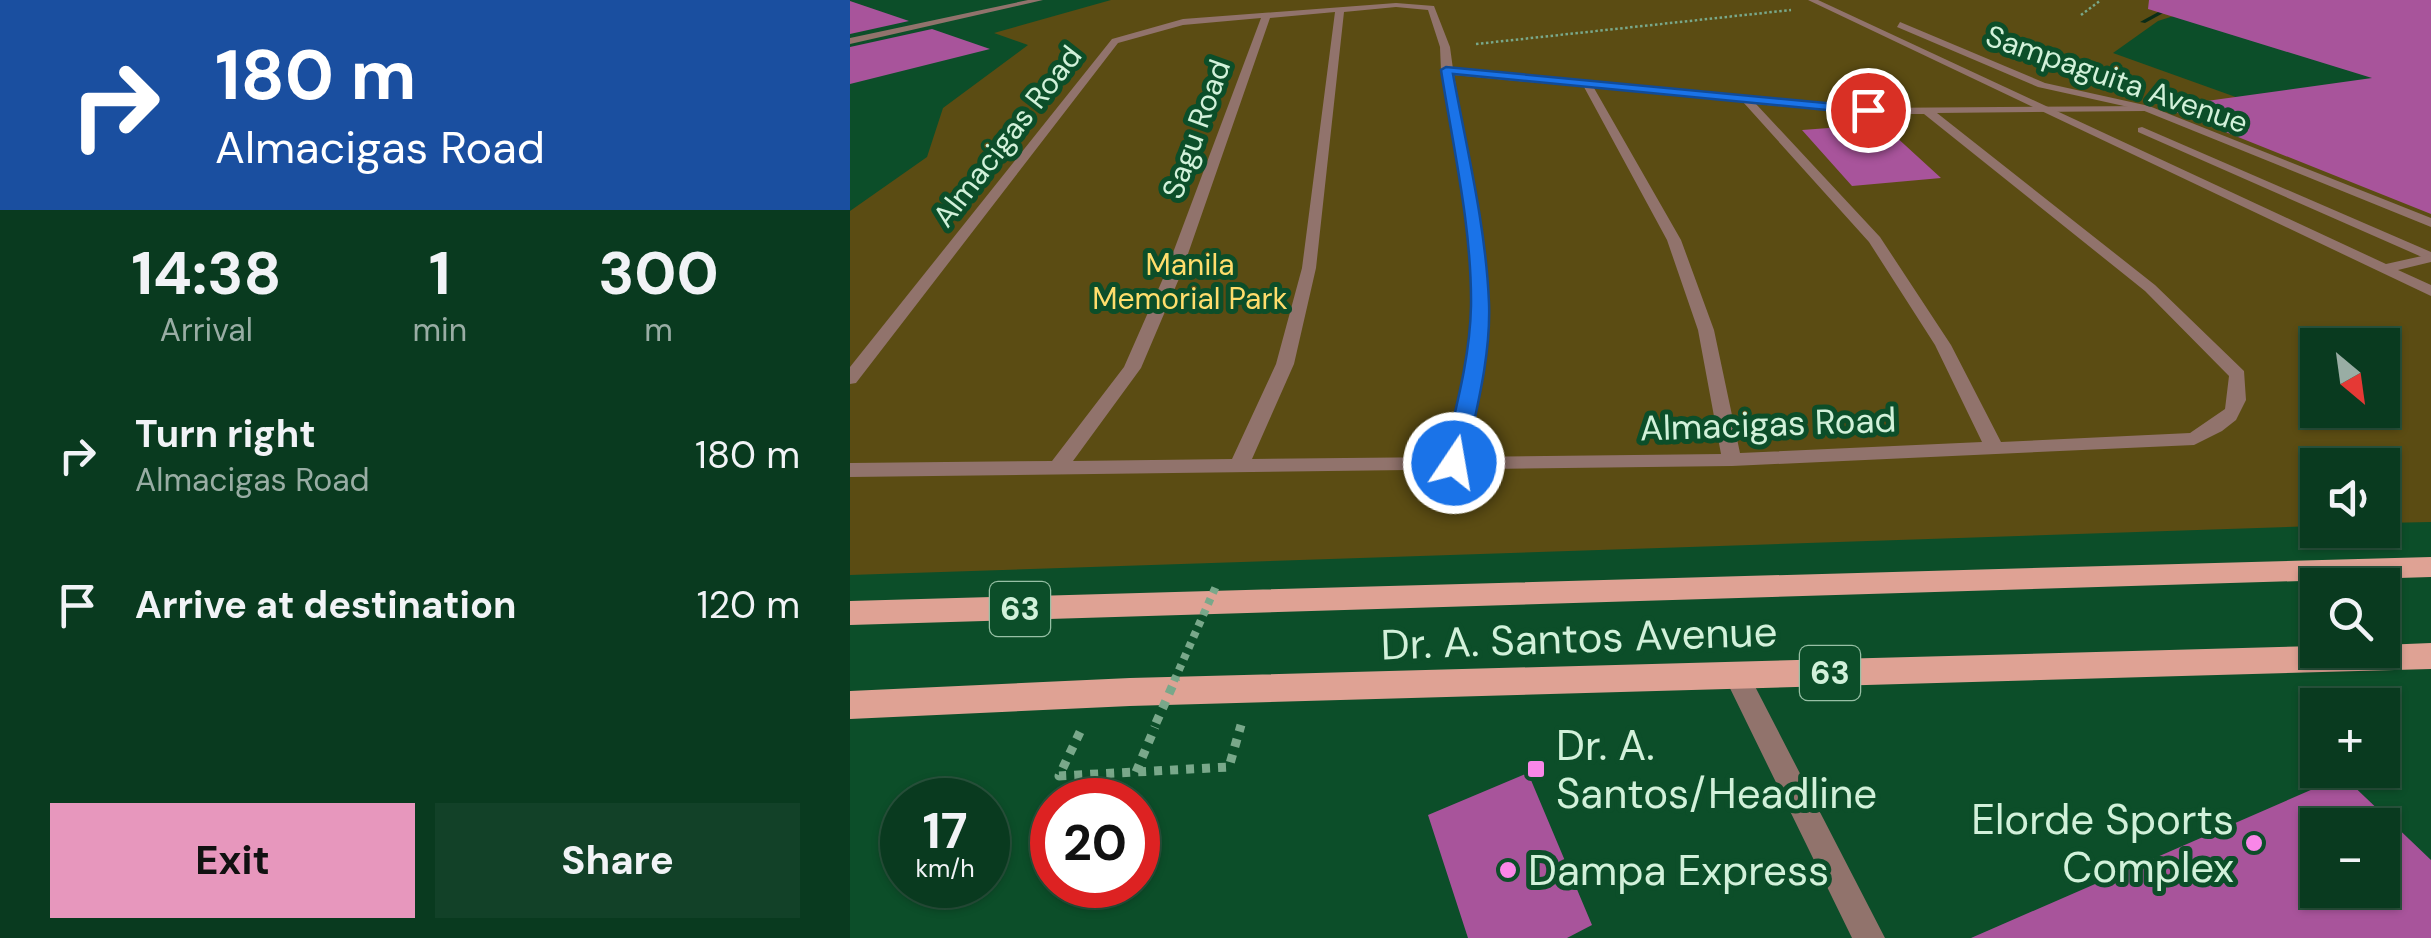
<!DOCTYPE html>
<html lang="en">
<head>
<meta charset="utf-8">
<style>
  :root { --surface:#093a1f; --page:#124128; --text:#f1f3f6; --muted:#99ada4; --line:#29543d; --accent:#e797bd }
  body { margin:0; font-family:"DM Sans",sans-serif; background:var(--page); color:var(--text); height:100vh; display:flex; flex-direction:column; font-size:38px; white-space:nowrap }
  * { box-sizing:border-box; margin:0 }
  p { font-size:32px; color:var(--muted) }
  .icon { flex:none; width:55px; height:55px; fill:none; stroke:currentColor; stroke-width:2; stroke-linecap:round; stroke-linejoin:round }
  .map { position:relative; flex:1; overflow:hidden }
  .sheet { display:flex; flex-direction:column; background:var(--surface); width:850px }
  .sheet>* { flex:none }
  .guide { background:#1a4fa0; color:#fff; overflow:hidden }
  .needle { width:65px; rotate:151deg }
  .controls { position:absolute; left:1450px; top:328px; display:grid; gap:20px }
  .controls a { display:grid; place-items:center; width:100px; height:100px; border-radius:0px; background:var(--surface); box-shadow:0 2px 8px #0004,0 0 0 2px var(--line); font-size:50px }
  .speed { position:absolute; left:30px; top:778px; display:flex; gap:20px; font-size:50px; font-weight:700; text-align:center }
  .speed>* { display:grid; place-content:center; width:130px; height:130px; border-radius:50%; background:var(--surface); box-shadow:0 2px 8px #0004,0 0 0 2px var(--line); line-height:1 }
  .speed small { font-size:25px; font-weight:400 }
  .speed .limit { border:15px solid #d22; background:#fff; color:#111 }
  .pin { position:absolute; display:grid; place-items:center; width:85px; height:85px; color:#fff; margin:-42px; border:5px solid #fff; border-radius:50%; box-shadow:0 2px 10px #0007 }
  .me { position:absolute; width:110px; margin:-55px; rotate:12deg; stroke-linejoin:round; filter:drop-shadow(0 0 8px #0008) }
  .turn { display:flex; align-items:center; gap:35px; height:210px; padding:0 50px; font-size:45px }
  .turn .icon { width:130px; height:130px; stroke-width:2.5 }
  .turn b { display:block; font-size:70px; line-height:85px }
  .eta { display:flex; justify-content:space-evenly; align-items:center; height:170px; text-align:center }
  .eta b { font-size:60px; font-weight:700; line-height:70px }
  .primary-button { display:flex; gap:20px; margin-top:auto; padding:20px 50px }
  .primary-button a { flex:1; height:115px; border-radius:0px; background:var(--accent); color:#111; font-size:40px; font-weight:700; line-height:115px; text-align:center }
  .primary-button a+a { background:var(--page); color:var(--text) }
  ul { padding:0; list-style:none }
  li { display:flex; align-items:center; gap:30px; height:150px; padding:0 50px }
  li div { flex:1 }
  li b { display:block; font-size:38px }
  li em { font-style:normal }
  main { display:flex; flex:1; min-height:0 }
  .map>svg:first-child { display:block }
  .green { fill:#5b4c13; fill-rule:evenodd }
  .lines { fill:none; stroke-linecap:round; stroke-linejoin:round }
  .stream { fill:#0a2d18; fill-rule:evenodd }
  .building { fill:#a8549b; fill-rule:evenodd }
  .path-far1 { stroke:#79a88a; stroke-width:2.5; stroke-dasharray:2.5 2.5; stroke-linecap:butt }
  .path { stroke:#79a88a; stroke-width:9; stroke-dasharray:8 8; stroke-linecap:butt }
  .lane { fill:#91736c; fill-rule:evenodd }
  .street { fill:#91736c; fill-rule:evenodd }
  .primary { fill:#dfa294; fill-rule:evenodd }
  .path-bridge-far1 { stroke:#79a88a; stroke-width:8; stroke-dasharray:6 6; stroke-linecap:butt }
  .path-bridge { stroke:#79a88a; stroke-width:9; stroke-dasharray:8 8; stroke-linecap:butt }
  .route { fill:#1a73e8; stroke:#114b97; stroke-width:2.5 }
  .poi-dot { fill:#f987e8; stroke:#0c4e29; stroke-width:4 }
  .labels { text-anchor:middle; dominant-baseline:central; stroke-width:10; stroke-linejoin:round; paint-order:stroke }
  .far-street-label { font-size:30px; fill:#d2f1da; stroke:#0c4e29 }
  .far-park-label { font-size:30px; fill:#ffdd6c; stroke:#0c4e29 }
  .shield { fill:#0c4e29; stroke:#97c0a5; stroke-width:2.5 }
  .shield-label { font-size:32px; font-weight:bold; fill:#d2f1da }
  .street-label { font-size:35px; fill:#d2f1da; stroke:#0c4e29 }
  .near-street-label { font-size:42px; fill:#d2f1da; stroke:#0c4e29 }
  .near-poi-label { font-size:42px; fill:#d2f1da; stroke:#0c4e29; text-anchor:start }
</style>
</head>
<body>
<main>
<section class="sheet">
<div class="guide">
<div class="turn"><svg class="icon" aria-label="right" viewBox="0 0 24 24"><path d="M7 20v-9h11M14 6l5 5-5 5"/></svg><div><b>180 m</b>Almacigas Road</div></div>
</div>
<div class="eta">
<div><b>14:38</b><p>Arrival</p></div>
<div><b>1</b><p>min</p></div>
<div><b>300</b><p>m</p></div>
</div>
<ul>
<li><svg class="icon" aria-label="right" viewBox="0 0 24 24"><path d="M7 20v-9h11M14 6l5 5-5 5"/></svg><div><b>Turn right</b><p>Almacigas Road</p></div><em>180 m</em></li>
<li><svg class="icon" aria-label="arrive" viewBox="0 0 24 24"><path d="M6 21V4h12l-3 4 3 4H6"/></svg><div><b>Arrive at destination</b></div><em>120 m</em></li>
</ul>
<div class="primary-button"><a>Exit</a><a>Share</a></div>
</section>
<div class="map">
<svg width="1581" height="938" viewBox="0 0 1581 938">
  <rect width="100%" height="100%" fill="#0c4e29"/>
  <path class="green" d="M261,0H1373L1308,21L1263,53L1581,167V522L1533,523L1532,465H1468L1467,526L0,575V211L77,157L93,108L178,45L144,33ZM1468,345H1532V410H1468Z"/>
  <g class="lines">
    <path class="stream" d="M1330,0H1337L1295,23L1290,22Z"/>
  </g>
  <path class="building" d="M1299,0H1581V214L1313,107L1522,78L1298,9Z
    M0,1L59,21L0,34Z
    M82,29L140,49L0,84V47Z
    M1032,124L1091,178L1002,186L952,130Z
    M678,773L742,925L717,938H618L578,815Z
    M1493,776L1581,860V938H1121ZM1468,825H1532V890H1468Z"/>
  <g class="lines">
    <path class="path-far1" d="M1231,15L1251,0
      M626,44L941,10"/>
    <path class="path" d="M230,732L209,776L379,767L391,725
      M286,772L305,727"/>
    <path class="lane" d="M546,3L584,6L600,47L603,69L1018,108L1299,106L1300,108L1295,111L1087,113L1305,285L1394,371L1396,400L1386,420L1372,431L1344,445L882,466L0,477V463L202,461L274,367L315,274L411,18L333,25L268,43L6,383L0,384V367L262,39L333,19ZM546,7L578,10L590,47L591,71L594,73C605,149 622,228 622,304C622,356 607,407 596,457L402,459L444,364L466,268L494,12ZM485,12L452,268L426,364L382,459L223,461L291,368L331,274L420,18ZM604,75L734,87L817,240L848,330L871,454L615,457C626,406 639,356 638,304C636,228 617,150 604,75ZM744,88L893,102L1019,242L1085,345L1132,442L890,453L864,330L831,240ZM906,104L1018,114H1074L1295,291L1379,376L1375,409L1340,433L1151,442L1101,345L1030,237Z
      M1292,127L1581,252V261L1288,132V128Z
      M887,665L896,669L1035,938H1002L874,676L878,669Z"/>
    <path class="street" d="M178,0H193L0,44V38Z
      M958,0H968L1536,264L1581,254V262L1548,270L1581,285V296Z
      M1050,22L1195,83L1299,106L1581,218V227L1292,110L1188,87L1047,27Z"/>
    <path class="primary" d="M1581,557V577L0,625V601Z
      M1581,643V669L280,706L0,719V691L280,678L1468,646V650H1532V645Z"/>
    <path class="path-bridge-far1" d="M324,681L367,584"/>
    <path class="path-bridge" d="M306,723L326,678"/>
  </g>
  <path class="route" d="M596,67L1018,107L1024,110L1018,114L603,74C617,150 636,227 639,303C641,357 626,411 615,463L604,471L593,463C605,411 620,359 621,306C622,228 603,147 591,70Z"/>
  <g class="poi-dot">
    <rect x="676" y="759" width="20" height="20" rx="5"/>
    <circle cx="1404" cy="843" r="10"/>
    <circle cx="658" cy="870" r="10"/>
  </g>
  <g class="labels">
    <g class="far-street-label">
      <text transform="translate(1267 79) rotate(19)">Sampaguita Avenue</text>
      <text transform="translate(346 129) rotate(-70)">Sagu Road</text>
      <text transform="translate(157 136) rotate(-52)">Almacigas Road</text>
    </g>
    <g class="far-park-label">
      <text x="340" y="264">Manila<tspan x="340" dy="34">Memorial Park</tspan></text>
    </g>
    <g class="shield">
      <rect x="140" y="582" width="60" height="54" rx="8"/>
      <rect x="950" y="646" width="60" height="54" rx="8"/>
    </g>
    <g class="shield-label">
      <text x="170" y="609">63</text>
      <text x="980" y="673">63</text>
    </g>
    <g class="street-label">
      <text transform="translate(918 424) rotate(-2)">Almacigas Road</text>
    </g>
    <g class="near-street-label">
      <text transform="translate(729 638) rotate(-2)">Dr. A. Santos Avenue</text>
    </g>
    <g class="near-poi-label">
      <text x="706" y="745">Dr. A.<tspan x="706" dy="48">Santos/Headline</tspan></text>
      <text x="1384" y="819" text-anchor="end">Elorde Sports<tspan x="1384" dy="48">Complex</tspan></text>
      <text x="678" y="870">Dampa Express</text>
    </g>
  </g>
</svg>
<div class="controls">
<a><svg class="needle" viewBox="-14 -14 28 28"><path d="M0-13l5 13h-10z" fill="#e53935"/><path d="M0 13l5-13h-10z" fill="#99ada4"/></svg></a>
<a><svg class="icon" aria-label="sound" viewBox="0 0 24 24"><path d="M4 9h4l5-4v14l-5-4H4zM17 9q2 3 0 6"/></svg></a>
<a><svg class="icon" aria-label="search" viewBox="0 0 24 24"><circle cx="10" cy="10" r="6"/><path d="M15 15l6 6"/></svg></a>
<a>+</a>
<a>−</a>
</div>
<div class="speed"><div>17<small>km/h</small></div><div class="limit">20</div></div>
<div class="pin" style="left:1018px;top:110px;background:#d93025"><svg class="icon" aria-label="arrive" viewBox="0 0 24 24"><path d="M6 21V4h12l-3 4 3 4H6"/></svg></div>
<svg class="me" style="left:604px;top:463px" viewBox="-20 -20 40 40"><circle r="17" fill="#1a73e8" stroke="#fff" stroke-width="3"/><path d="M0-11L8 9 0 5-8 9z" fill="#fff"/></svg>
</div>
</main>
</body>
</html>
